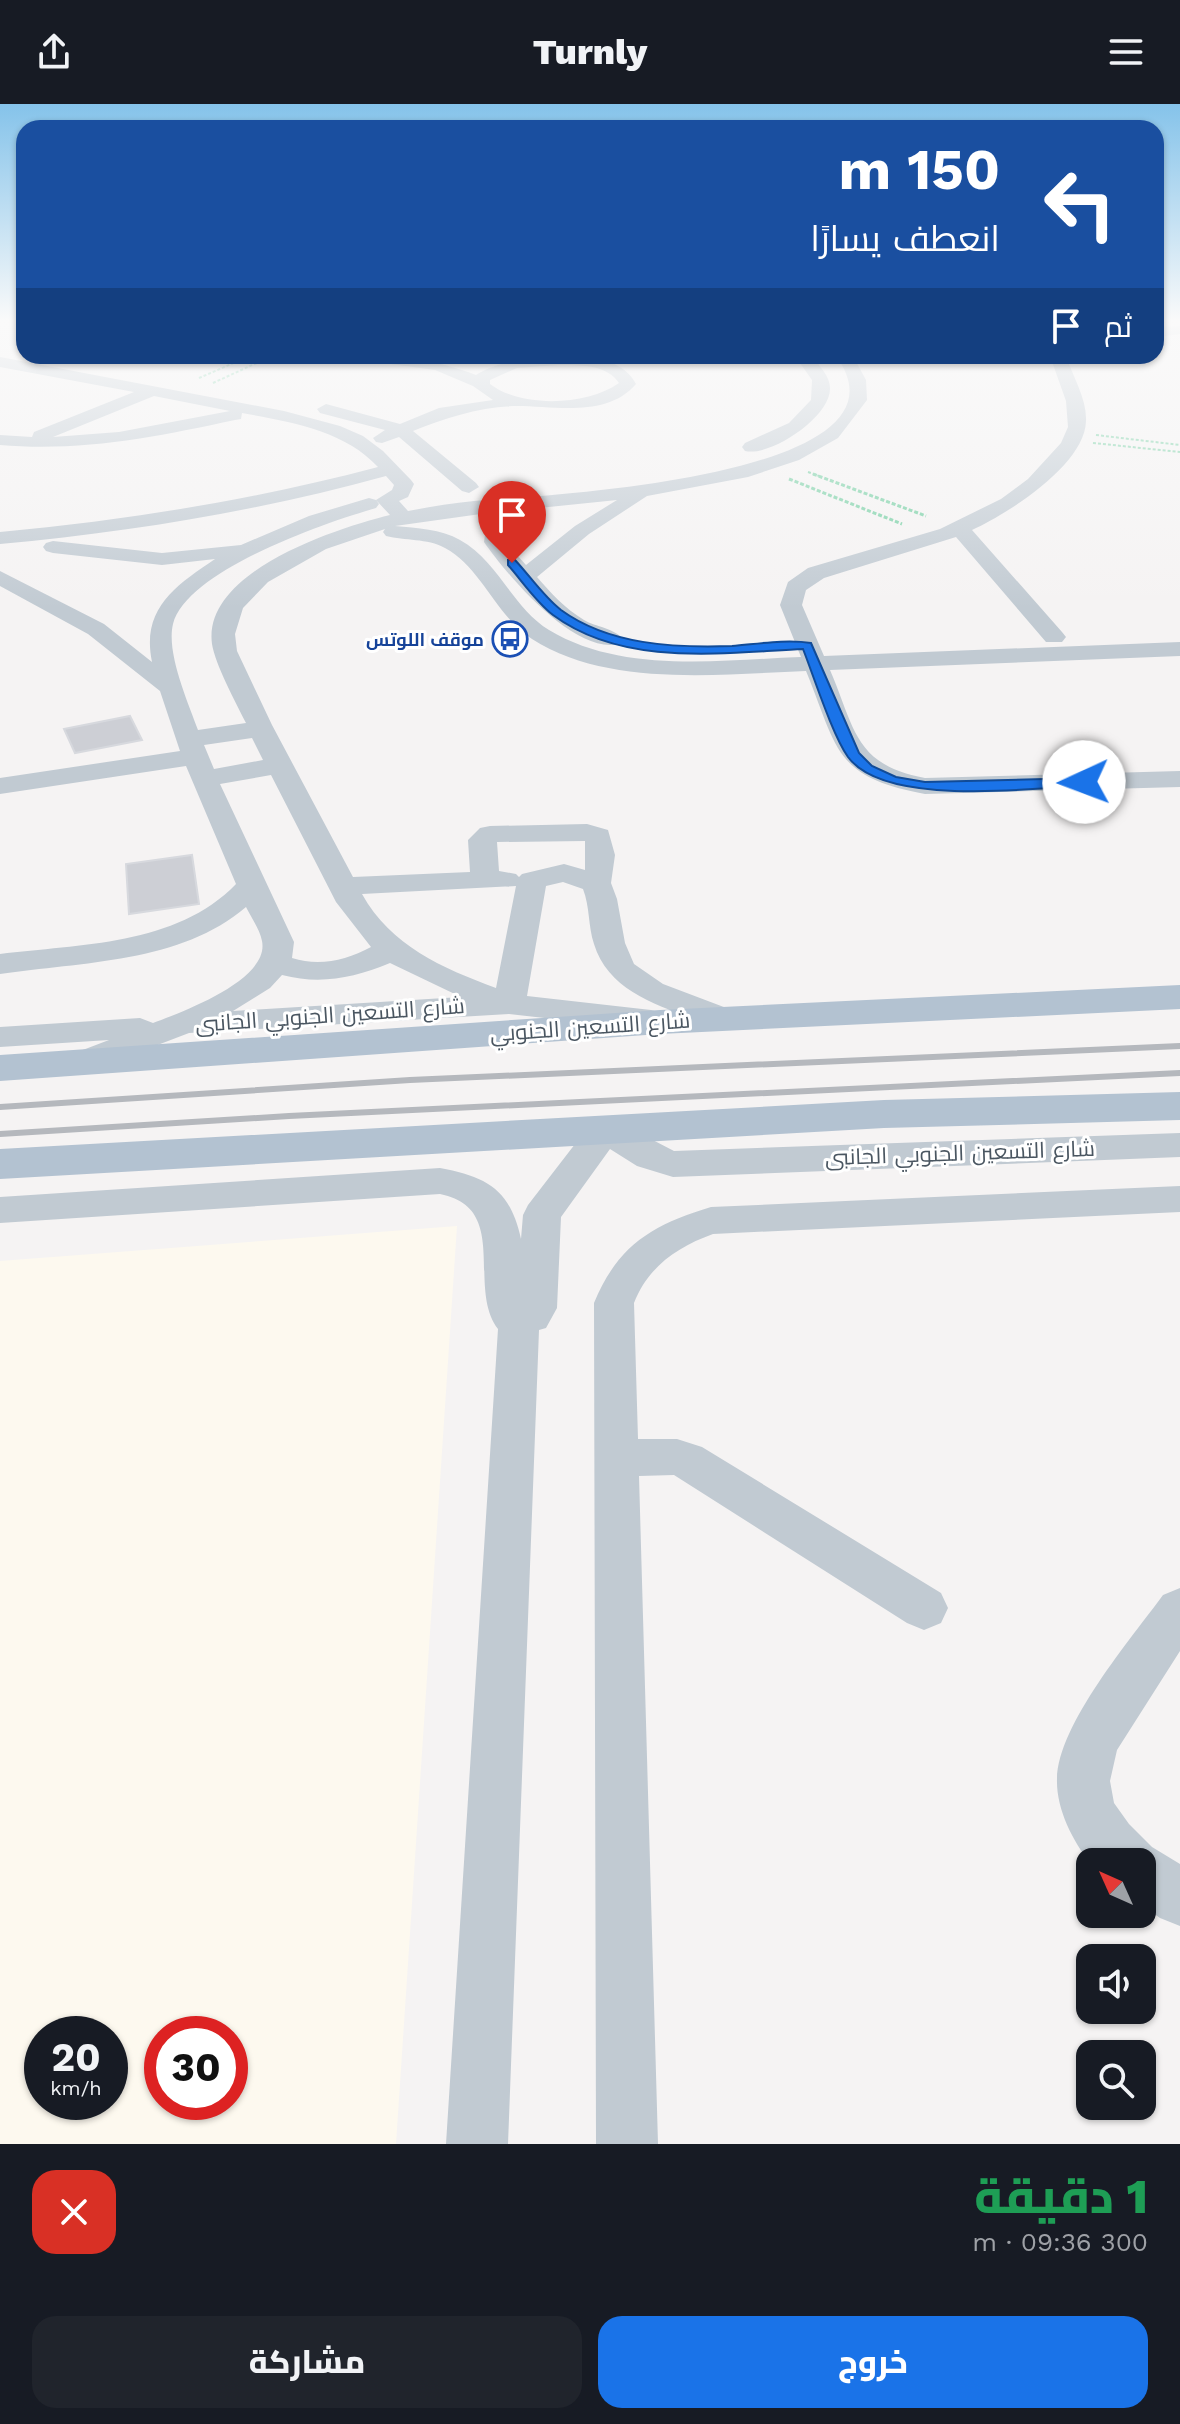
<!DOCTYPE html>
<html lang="ar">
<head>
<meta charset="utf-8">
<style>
  :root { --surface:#171b24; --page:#20242c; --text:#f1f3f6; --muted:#9ea1a6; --accent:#1a73e8 }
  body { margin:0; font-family:"Work Sans",Cairo,sans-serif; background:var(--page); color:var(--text); direction:rtl; height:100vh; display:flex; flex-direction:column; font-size:30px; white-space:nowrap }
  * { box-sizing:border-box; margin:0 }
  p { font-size:26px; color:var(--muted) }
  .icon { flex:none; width:44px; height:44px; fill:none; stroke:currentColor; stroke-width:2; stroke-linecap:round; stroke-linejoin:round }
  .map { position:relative; height:2040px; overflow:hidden; direction:ltr }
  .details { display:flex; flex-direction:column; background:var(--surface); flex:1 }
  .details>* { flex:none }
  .top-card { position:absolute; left:16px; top:16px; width:1148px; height:244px; border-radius:24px; box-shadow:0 2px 6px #0004; direction:rtl; background:#1a4fa0; color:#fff; overflow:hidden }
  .needle { width:52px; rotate:315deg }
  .fabs { position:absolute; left:1076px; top:1744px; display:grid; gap:16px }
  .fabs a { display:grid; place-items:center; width:80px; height:80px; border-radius:16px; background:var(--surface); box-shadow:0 2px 6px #0004; font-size:40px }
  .speed { position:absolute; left:24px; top:1912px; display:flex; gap:16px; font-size:40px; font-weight:700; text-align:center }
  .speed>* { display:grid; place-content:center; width:104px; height:104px; border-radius:50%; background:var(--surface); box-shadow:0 2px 6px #0004; line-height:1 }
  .speed small { font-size:20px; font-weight:400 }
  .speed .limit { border:12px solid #d22; background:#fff; color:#111 }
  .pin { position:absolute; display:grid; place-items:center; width:68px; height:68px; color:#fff; margin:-82px -34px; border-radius:50% 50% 50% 0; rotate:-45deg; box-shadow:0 0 8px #0007 }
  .pin .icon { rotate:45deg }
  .me { position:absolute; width:88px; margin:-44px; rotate:268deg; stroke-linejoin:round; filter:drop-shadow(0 0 6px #0008) }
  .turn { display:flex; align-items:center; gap:28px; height:168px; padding:0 32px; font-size:36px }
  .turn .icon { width:104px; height:104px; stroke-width:2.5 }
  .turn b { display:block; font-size:56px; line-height:68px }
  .then { display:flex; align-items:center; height:76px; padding:0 32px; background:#0003; gap:16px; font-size:30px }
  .round { display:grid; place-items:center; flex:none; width:84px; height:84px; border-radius:24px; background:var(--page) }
  .head { display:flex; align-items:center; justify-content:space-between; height:136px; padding:0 32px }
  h1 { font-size:48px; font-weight:800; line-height:60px; color:#1e9e55 }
  .cta { display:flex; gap:16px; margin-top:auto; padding:16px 32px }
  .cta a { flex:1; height:92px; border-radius:24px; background:var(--accent); color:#fff; font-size:32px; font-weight:800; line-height:92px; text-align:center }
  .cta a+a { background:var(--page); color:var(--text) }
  header { display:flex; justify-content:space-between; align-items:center; height:104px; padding:0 32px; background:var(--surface); font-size:36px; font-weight:800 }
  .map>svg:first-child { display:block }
  .commercial { fill:#fdf9ef; fill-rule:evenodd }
  .building { fill:#cdcfd5; stroke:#d7d9de; stroke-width:2 }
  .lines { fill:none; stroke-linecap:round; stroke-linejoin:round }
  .path-far1 { stroke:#7ad0a6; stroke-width:2; stroke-dasharray:3 2; stroke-linecap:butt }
  .path { stroke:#7ad0a6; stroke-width:3; stroke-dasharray:4 2; stroke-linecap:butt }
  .minor { fill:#c1cad2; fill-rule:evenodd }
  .major { fill:#b3c2d1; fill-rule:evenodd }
  .rail { stroke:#b5b8bd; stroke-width:6 }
  .route { fill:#1a73e8; stroke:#114b97; stroke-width:2 }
  .labels { text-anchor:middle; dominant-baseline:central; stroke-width:6; stroke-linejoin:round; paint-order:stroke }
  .far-transit-label { font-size:18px; font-weight:bold; fill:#164399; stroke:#fff; text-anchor:end }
  .street-label { font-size:22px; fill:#4a5661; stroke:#fff }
</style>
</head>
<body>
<header><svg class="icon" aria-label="menu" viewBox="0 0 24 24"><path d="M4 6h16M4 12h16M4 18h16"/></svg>Turnly<svg class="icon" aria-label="share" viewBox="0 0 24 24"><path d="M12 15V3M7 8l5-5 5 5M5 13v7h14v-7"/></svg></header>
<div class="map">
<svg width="1180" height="2040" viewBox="0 0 1180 2040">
  <rect width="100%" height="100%" fill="#f5f3f3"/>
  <path class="commercial" d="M457,1122L396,2040H0V1157ZM42,1930H110V1998H42ZM162,1930H230V1998H162Z"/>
  <path class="building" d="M130,612L142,636L75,649L64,625Z
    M192,751L199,800L129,810L126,760Z"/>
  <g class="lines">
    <path class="path-far1" d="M872,259L1038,256
      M199,274L250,252
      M213,279L272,252
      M1096,331L1180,341
      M1093,339L1180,348
      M808,368L819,372"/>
    <path class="path" d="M813,370L926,412
      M789,375L902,420"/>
    <path class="minor" d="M1180,222V230L1156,233V223Z
      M361,252C403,252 437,256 476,271C510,249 615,236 636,280C607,314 555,302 517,302C482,302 445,314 413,327L476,379L479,383L469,389L462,387L399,333L382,339L376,338L373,334L385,326L320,309L317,305L326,300L400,320L439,304L493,296L473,282L435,266L369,257ZM558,261C578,261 607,260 619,279C587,302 521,304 490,280V276L517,264Z
      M795,252H811C819,261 830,272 830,284C831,313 770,353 745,347L742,343L745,339L789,319L811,296L812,276Z
      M836,252L854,254L866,276L867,296L838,334L799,356L748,373L647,392L589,430L537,473C551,489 564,504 584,516C596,523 614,524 623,535L619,540C574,551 507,471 484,438L486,423L502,407L395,422C417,424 441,425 460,436C498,457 512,503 549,526C622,570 720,556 801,553L780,501L788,478L808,464L940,425L1001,395L1028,375L1061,339L1068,323L1066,297L1050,252H1066C1073,273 1087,295 1086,317C1085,361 1007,410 972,426L1062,528L1066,533L1062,538H1046L956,433L824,474L806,486L802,501L824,552L1180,538V552L830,566C855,624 854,661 925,674L1180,667V683L925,690C833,673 838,645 806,567C721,570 608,584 532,535C495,511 482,464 445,444C427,434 405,437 386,432L383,428L385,425L326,445L268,478L243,504L235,530L237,547L272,621L353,773L470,768L468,736L480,724L490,722L587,720L608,726L615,751L611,779L617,795L625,839L634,860L663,880L737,908L742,915L737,922L725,925L713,922C668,904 610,892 594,840C588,822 590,803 583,785L563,778L546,782L527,892L651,906L663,909L668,916L663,923L651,926L509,910L189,929L79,971L67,968L62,960L67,952L109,936L0,943V923L140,914L153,919C182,908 270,876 262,837C260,826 251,813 246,803C181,859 81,858 0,870V850C79,840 176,842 236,780L186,662L0,690V674L180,647L160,587L88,530L0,482V467L104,520L152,558C141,505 175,482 215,455L162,461L53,449L46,447L43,443L46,439L53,437L162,449L241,441L309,412L369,394L376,396L379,400L376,404C327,418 187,466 173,520C166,549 188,598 198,626L246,619C236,599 215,560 212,540C202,467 338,424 390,411L376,396L392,386L394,381L386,372C259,407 131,428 0,440V428C128,416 254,396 378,363C344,326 290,318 242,309L241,315L235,316C156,333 81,348 0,341V331L32,333L34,328L134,288L0,263V253L284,307L340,322L363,332L383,347L411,376L414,380L408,393L399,397L408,407C430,403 452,399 474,397C533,392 927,375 836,252ZM154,292L230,307L119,328L53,333ZM617,396L575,422L526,461L504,437L508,422L539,404ZM252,634L263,656L214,665L204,641ZM271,671L336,798L371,843C346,856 320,863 292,854L294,838L220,680ZM585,737V766L564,760L522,770L519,773L516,770L499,767L497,738ZM516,782L496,884C442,864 391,842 362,790ZM390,859L461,893L233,907L270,884L282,871C321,881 353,874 390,859Z
      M605,1014L618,1018L674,1047L1180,1029V1053L673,1073L637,1062L610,1045L561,1113L557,1204L546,1224L539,1226L508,2040H446L498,1225C466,1183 511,1104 440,1090L0,1119V1093L440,1064C487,1073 510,1085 521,1135L523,1111L528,1101L592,1018Z
      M1180,1082V1108L713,1130C677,1143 648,1163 634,1199L638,1335H677L702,1343L941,1489L948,1504L941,1519L924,1526L907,1519L674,1371L639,1372L658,2040H596L594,1199C618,1141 652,1121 711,1103Z
      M1180,1484V1547L1117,1646L1110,1677L1114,1699L1129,1720L1152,1743L1180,1760V1822L1160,1814L1142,1801V1758L1090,1759C1072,1736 1056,1704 1057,1675C1058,1620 1131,1535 1163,1491Z"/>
    <path class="major" d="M1180,881V905L660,930L0,977V951L660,906Z
      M1180,988V1016L884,1024L0,1075V1045L884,996Z"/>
    <path class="rail" d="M0,1003L410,976L1180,942
      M0,1030L289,1012L1180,969"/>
  </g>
  <linearGradient id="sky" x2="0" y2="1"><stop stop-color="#85c3ea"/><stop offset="0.43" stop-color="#fafafa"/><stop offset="1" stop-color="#fafafa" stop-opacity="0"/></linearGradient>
  <rect width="1180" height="504" fill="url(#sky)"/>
  <path class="route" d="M508,456H515C530,472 544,493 561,506C609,541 674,544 732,542C757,540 786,535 811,539L859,649L872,662L896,673L925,678L1084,674L1091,678L1084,682C1027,684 885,703 848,653C832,630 814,573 803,545C721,549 623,563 553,511C536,498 522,477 508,461Z"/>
  <defs>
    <symbol id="bus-ring" viewBox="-11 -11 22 22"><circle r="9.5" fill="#fff" stroke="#1a4fb4" stroke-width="1.5"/><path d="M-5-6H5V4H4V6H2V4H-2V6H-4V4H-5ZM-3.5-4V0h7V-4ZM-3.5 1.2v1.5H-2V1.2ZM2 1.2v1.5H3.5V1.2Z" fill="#1a4fb4"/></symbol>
  </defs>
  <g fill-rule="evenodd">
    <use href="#bus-ring" x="490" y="515" width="40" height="40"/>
  </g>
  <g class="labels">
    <g class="far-transit-label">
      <text x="484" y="535">موقف اللوتس</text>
    </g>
    <g class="street-label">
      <text transform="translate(330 911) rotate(-4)">شارع التسعين الجنوبي الجانبى</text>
      <text transform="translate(590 923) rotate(-4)">شارع التسعين الجنوبي</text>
      <text transform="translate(960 1049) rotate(-2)">شارع التسعين الجنوبي الجانبى</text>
    </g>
  </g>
</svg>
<div class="fabs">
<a><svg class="needle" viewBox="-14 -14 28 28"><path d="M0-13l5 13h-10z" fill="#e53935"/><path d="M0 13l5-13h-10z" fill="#9ea1a6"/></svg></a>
<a><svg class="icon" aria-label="sound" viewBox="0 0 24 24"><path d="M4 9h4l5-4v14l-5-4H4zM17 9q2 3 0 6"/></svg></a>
<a><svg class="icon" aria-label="search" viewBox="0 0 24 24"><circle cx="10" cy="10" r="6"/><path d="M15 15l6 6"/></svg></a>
</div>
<div class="speed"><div>20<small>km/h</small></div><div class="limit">30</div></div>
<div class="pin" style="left:512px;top:459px;background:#d93025"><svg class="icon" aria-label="arrive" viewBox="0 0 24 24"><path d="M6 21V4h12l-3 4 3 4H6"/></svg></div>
<svg class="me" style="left:1084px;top:678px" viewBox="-20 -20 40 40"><circle r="19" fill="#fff"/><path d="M0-13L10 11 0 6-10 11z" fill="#1a73e8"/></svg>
<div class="top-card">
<div class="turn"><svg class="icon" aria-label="left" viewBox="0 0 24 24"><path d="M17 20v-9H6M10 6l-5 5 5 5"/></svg><div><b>150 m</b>انعطف يسارًا</div></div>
<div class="then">ثم<svg class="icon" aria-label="arrive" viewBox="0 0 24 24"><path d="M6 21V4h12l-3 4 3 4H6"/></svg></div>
</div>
</div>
<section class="details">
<div class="head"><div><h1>1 دقيقة</h1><p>300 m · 09:36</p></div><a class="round" style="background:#d93025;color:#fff"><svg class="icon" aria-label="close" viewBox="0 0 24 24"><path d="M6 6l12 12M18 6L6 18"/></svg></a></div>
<div class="cta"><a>خروج</a><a>مشاركة</a></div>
</section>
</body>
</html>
